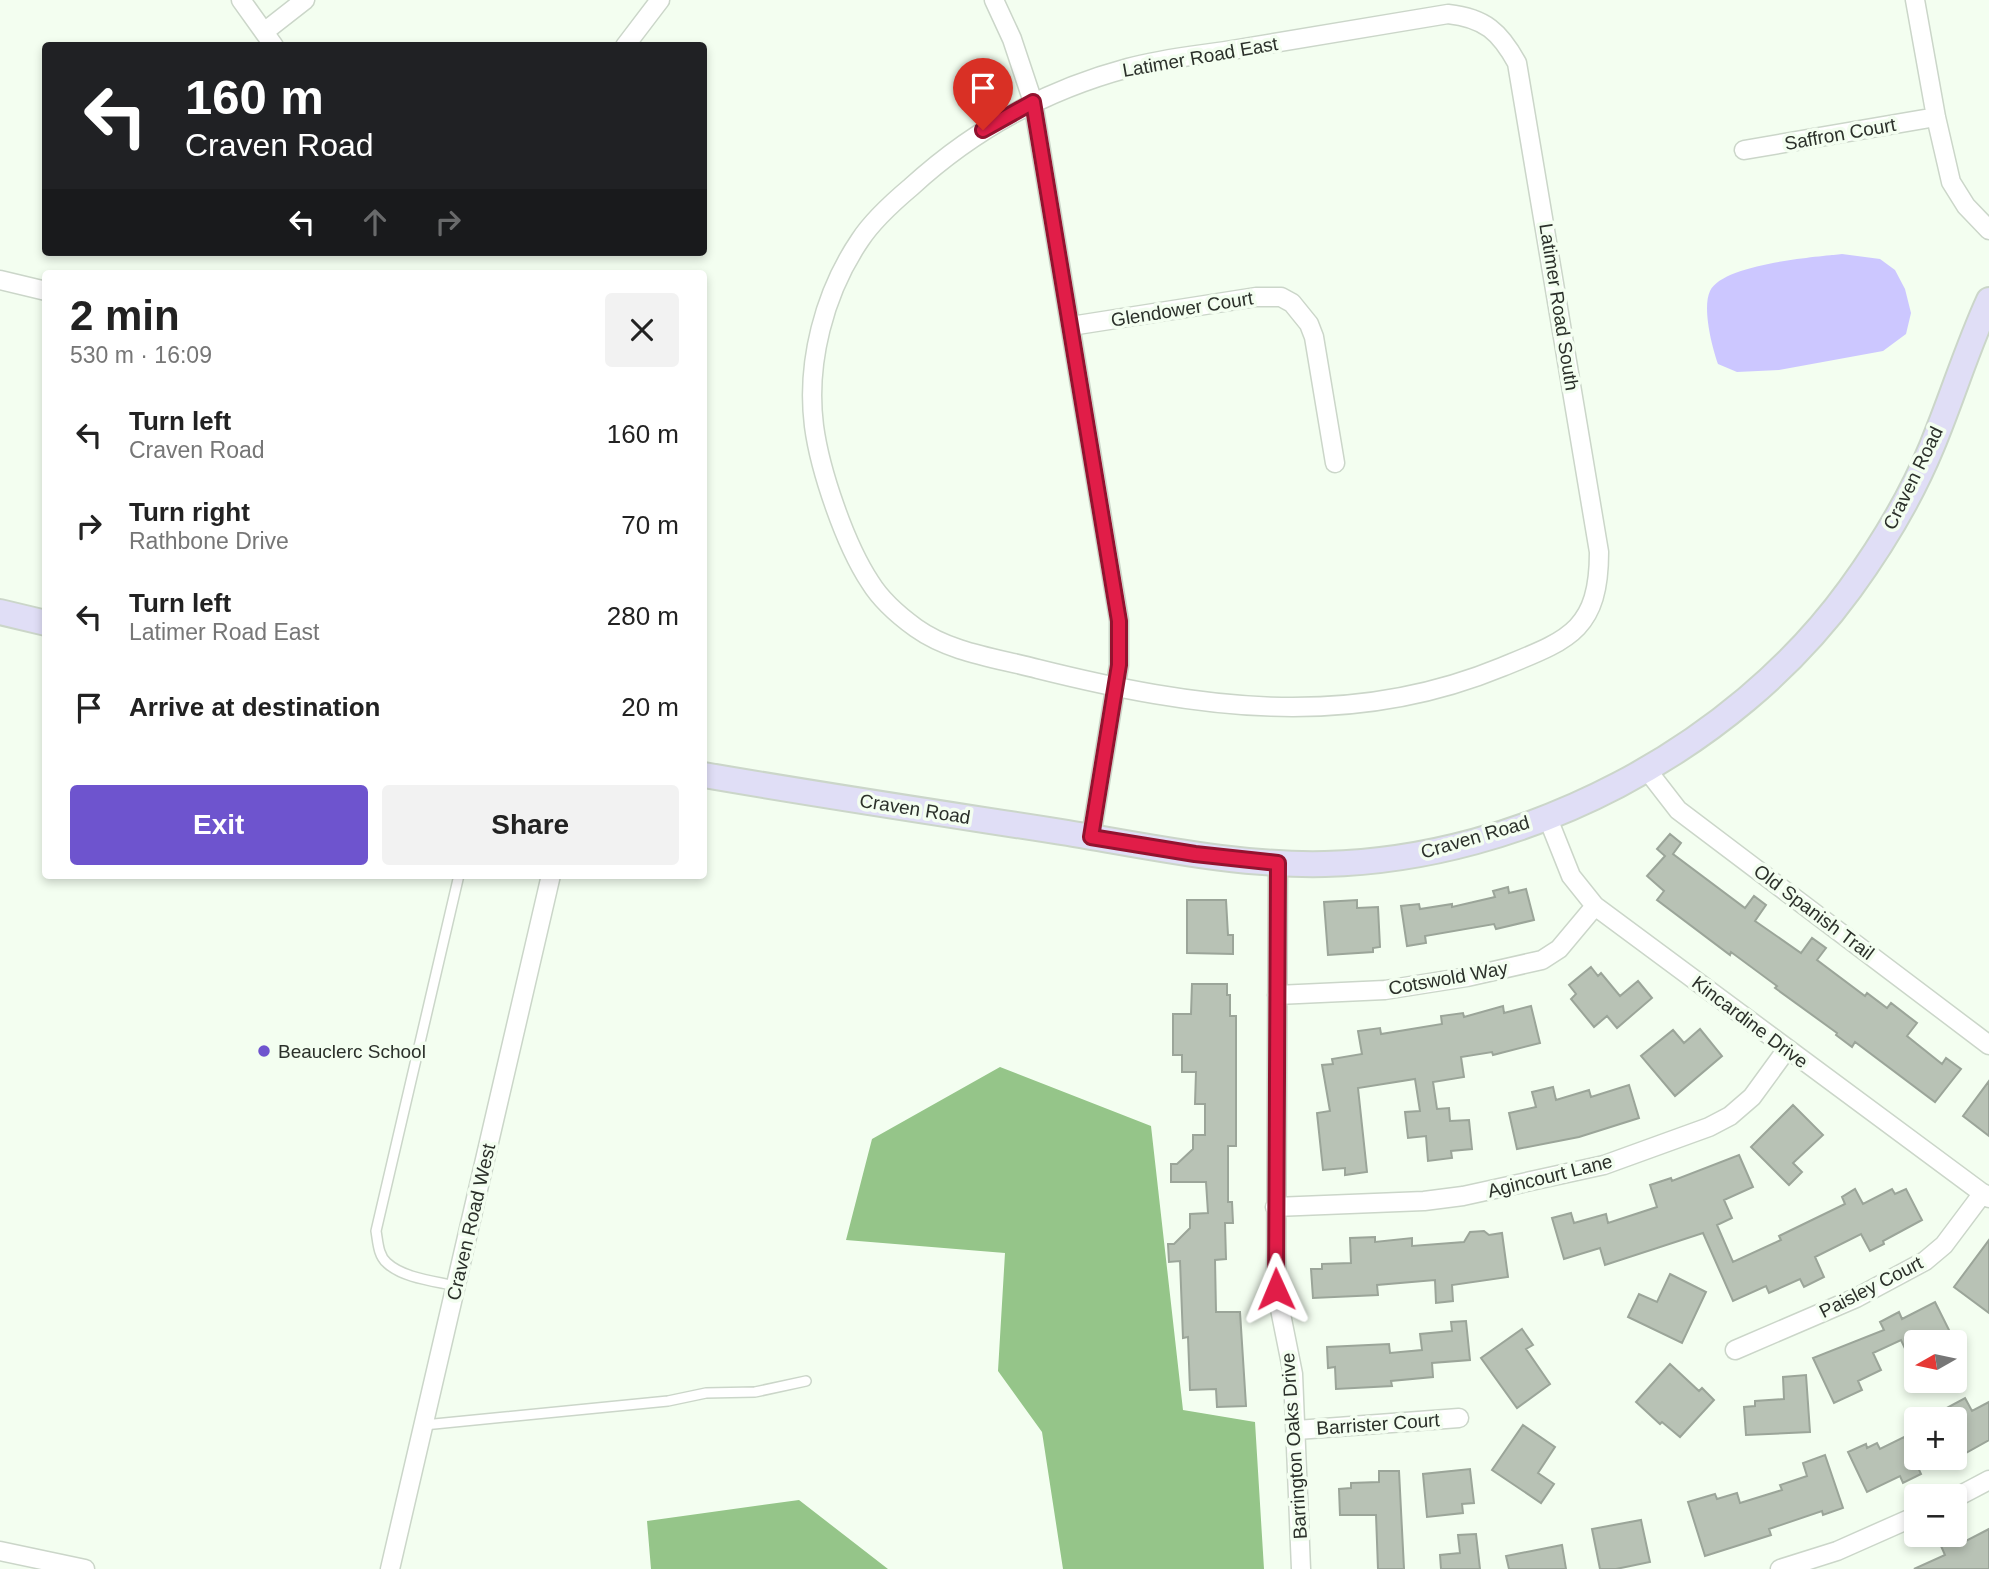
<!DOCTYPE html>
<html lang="en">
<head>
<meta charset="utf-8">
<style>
  :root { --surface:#fff; --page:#f2f2f2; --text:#222; --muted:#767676; --accent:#6e54ce }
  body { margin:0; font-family:Helvetica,sans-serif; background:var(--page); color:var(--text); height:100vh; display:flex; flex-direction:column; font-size:26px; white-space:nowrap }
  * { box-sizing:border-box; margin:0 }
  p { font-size:23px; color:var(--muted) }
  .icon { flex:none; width:38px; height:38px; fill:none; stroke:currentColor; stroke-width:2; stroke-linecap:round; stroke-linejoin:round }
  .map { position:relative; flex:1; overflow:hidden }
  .panel { position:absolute; left:42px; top:270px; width:665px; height:609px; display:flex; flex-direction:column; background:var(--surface); border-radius:7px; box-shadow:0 4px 10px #0003 }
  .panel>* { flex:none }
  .guide { position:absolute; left:42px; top:42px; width:665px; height:214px; border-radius:7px; box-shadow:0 4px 10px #0003; background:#202124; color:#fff; overflow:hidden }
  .needle { width:46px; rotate:261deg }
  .fabs { position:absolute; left:1904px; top:1330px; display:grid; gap:14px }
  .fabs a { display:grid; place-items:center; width:63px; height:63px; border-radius:7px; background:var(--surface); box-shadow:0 4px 10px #0003; font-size:35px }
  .pin { position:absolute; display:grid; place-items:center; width:60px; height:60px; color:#fff; margin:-72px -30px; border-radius:50% 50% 50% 0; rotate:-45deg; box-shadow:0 0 7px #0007 }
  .pin .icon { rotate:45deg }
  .me { position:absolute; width:77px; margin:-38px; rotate:359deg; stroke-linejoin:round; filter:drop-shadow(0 0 5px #0008) }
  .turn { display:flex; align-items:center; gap:24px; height:147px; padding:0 28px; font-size:32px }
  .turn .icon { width:91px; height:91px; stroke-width:2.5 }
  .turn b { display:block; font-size:49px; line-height:60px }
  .lanes { display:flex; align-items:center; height:66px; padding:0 28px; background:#0003; justify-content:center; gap:35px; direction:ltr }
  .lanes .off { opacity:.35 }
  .round { display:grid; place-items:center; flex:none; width:74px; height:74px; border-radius:7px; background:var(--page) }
  .headline { display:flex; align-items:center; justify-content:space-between; height:119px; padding:0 28px }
  h1 { font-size:42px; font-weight:600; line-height:52px }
  .button { display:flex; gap:14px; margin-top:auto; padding:14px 28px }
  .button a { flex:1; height:80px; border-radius:7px; background:var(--accent); color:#fff; font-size:28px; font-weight:600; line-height:80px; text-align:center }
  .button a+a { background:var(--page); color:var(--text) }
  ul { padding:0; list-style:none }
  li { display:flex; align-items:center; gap:21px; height:91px; padding:0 28px }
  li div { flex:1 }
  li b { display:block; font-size:26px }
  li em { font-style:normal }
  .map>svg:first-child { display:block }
  .forest { fill:#95c589 }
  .water { fill:#ccc7ff }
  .building { fill:#b8c2b5; stroke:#9ba599; stroke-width:2 }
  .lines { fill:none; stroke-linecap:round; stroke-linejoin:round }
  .lane-casing { stroke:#cbd6c9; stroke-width:12 }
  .street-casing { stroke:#cbd6c9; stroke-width:21 }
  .secondary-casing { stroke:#cbd6c9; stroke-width:28 }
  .lane { stroke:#fff; stroke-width:9 }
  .street { stroke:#fff; stroke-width:18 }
  .secondary { stroke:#e0def6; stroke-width:24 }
  .route-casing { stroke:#92132f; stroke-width:18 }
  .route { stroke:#e11d48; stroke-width:12 }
  .poi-dot { fill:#6e54ce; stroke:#f3fef0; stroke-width:2.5 }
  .labels { text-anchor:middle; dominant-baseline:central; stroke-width:7; stroke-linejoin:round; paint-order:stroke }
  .street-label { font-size:19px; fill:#2b302a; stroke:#f3fef0 }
  .poi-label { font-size:19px; fill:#2b302a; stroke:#f3fef0; text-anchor:start }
</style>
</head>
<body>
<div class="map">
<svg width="1989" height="1569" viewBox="0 0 1989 1569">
  <rect width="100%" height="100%" fill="#f3fef0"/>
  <path class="forest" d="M1000,1067L1151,1126L1183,1410L1255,1422L1264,1569H1063L1042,1432L998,1371L1005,1253L846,1240L872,1139Z
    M799,1500L888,1569H651L647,1521Z"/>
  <path class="water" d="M1842,254L1880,259L1895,270L1905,289L1911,313L1906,334L1883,351L1779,370L1737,372L1718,364C1712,347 1702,308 1710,291C1723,264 1814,257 1842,254Z"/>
  <path class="building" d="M1670,834L1681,843L1673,854L1745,908L1754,896L1766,905L1755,921L1801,953L1812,938L1826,948L1817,960L1865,996L1867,993L1887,1008L1891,1003L1917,1023L1907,1036L1942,1064L1946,1058L1961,1069L1935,1102L1855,1042L1852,1047L1836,1035L1837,1033L1775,988L1777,986L1731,952L1730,955L1657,900L1664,891L1647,876L1665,856L1657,849Z
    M1508,887L1509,893L1526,889L1534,920L1496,929L1494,924L1425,936L1426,943L1407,946L1401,906L1419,904L1420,909L1452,904V907L1495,897L1493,891Z
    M1187,900H1226L1228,935H1233V954L1187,953Z
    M1357,900V908L1378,907L1380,947L1373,948V952L1328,955L1324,902Z
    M1591,967L1598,976L1601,973L1620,996L1638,981L1652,998L1617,1028L1607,1016L1594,1027L1571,999L1576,994L1569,985Z
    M1192,984H1227V995H1230V1016H1236V1146H1228V1202H1232L1233,1223H1225L1226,1259L1215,1260L1216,1312H1240L1246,1406L1217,1407L1216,1389L1190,1390L1188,1337L1183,1338L1180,1261L1169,1262L1168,1244H1174L1190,1228V1214L1208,1213L1206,1182H1171V1164H1177L1193,1149V1135H1205V1104H1195L1196,1072H1182V1055H1173V1014H1191Z
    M1503,1006L1504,1013L1531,1006L1540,1043L1493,1055L1492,1052L1461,1057L1464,1077L1433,1082L1437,1109L1449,1108L1450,1121L1469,1120L1472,1149L1451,1151L1452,1158L1428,1161L1426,1136L1408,1138L1405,1112L1420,1111L1415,1079L1358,1088L1367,1172L1345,1175V1168L1323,1170L1317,1113L1330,1111L1322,1065L1333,1064L1332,1059L1362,1054L1358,1031L1380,1028L1381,1034L1442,1024L1441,1016L1463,1013L1464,1017Z
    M1700,1029L1722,1056L1675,1096L1641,1056L1673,1030L1684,1043Z
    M1989,1081V1136L1963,1116Z
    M1629,1085L1639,1118L1579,1137L1517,1149L1509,1113L1536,1107L1532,1092L1553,1087L1556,1100L1589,1090L1591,1097Z
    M1793,1105L1823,1135L1793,1163L1802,1172L1789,1185L1751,1147Z
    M1739,1155L1753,1187L1724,1200L1732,1218L1717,1225L1733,1262L1781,1240L1779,1236L1845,1204L1842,1197L1855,1189L1863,1204L1892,1189L1895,1194L1906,1189L1922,1220L1883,1241L1884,1244L1870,1251L1861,1234L1815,1257L1824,1277L1804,1287L1800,1279L1769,1293L1766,1286L1733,1301L1703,1233L1605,1265L1600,1248L1564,1259L1552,1218L1571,1213L1574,1223L1606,1214L1608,1223L1657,1207L1650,1185L1671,1178L1672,1181Z
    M1484,1231L1489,1235L1502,1233L1508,1277L1452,1285L1453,1301L1436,1303L1435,1280L1377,1285L1378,1295L1313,1298L1311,1269H1322V1264L1351,1263L1350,1238L1375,1237V1242L1412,1238V1246L1464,1242L1470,1232Z
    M1989,1240V1313L1954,1287Z
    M1670,1274L1706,1292L1682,1343L1628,1317L1639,1294L1657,1302Z
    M1935,1302L1955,1342H1916V1372L1901,1340L1873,1353L1881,1370L1858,1381L1862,1390L1834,1403L1813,1358L1884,1330L1880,1322L1899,1312L1902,1319Z
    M1466,1321L1470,1360L1432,1363L1433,1377L1391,1381L1392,1386L1336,1389L1335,1367L1328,1368L1327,1347L1389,1344L1390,1353L1422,1350L1420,1334L1452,1331L1451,1322Z
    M1522,1329L1533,1345L1526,1349L1550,1384L1517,1408L1481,1358Z
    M1670,1364L1699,1391L1702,1388L1714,1400L1680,1437L1662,1422L1660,1424L1636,1402Z
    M1806,1375L1810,1432L1746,1435L1744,1407L1755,1406V1401L1784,1399L1783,1377Z
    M1965,1398L1972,1411L1989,1402V1440L1955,1459V1419H1951L1945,1409Z
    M1523,1425L1555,1447L1538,1473L1554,1484L1541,1503L1492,1470Z
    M1904,1437L1921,1474L1903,1483L1900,1476L1867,1492L1848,1452L1866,1444L1867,1448L1877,1443L1880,1449Z
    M1825,1455L1843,1508L1823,1515L1822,1511L1769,1529L1771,1535L1705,1556L1688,1502L1715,1494L1717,1499L1737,1493L1740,1503L1782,1490L1780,1485L1807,1476L1803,1463Z
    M1470,1469L1474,1503L1462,1504L1463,1513L1427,1517L1423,1474Z
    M1379,1471H1399L1404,1569H1378L1376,1515H1340L1339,1489L1351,1488V1483L1379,1482Z
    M1641,1520L1650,1562L1616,1569H1600L1592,1529Z
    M1989,1529V1569H1914L1945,1555L1941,1546L1961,1537L1964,1542Z
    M1476,1534L1480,1569H1441L1440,1555L1460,1553L1458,1535Z
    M1562,1545L1566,1569H1509L1506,1556Z"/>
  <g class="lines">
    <defs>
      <path id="lane" d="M456,1286C434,1281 403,1278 387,1263C378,1255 378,1242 376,1231L459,875
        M424,1425L668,1401L706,1393L755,1392L806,1381"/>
      <path id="street" d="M241,0L274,46
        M994,0L1012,39L1033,102L1119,620V665L1091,837
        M1915,0L1936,117L1951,182L1966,206L1989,230
        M1448,14C1485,18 1500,32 1517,63L1599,552C1599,631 1568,640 1502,667C1347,731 1195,708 1038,669C997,658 951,653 916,628C898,615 881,600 870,582C845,544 820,471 814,426C806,363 824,293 860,240C873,220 892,203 911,187C973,130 1046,90 1128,68C1163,58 1202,55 1238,49C1308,38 1378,26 1448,14Z
        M264,32L305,0
        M625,46L660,0
        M1744,150L1936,117
        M0,280L46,291
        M1071,326L1256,297H1281L1292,303L1309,324L1314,337L1335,463
        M1647,770L1678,810L1989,1045
        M1547,816L1571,876L1595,906L1989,1198
        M1278,863L1276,1289L1293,1374L1301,1569
        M1277,995L1385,990L1467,977L1542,960L1559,949L1595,906
        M1275,1207L1424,1201L1463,1196L1604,1165L1709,1127L1730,1116L1752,1097L1787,1049
        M1735,1350L1856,1298L1925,1261L1944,1245L1983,1193
        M1297,1430L1459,1418
        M1955,1498L1989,1480
        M0,1551L85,1569
        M390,1569L551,875
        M1780,1569L1837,1551L1916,1516"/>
      <path id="secondary" d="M0,612L46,623
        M704,775C825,796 946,814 1068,833C1152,847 1239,866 1325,864C1524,859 1733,750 1850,589C1882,545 1911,497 1932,446C1952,398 1967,348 1989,300"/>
    </defs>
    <use href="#lane" class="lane-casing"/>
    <use href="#street" class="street-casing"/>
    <use href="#secondary" class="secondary-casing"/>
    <use href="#lane" class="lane"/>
    <use href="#street" class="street"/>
    <use href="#secondary" class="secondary"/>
  </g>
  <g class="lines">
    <defs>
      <path id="route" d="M983,130L1033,102L1119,621V665L1091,837L1195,854L1278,863L1276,1289"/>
    </defs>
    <use href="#route" class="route-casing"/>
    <use href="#route" class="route"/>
  </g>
  <circle class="poi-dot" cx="264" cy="1051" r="7"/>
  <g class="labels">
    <g class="street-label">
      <text transform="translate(1200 57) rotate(-10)">Latimer Road East</text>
      <text transform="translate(1840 134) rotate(-10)">Saffron Court</text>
      <text transform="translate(1559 307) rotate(81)">Latimer Road South</text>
      <text transform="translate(1182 309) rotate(-9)">Glendower Court</text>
      <text transform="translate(1913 478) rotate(-64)">Craven Road</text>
      <text transform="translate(915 809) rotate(9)">Craven Road</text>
      <text transform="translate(1475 837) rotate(-16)">Craven Road</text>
      <text transform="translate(1814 912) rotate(37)">Old Spanish Trail</text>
      <text transform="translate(1448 978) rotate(-10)">Cotswold Way</text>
      <text transform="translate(1750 1022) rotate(37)">Kincardine Drive</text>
      <text transform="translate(1550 1176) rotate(-14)">Agincourt Lane</text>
      <text transform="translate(471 1222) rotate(-77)">Craven Road West</text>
      <text transform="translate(1871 1287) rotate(-27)">Paisley Court</text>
      <text transform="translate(1378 1424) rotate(-4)">Barrister Court</text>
      <text transform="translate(1294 1446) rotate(-94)">Barrington Oaks Drive</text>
    </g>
    <g class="poi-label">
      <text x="278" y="1051">Beauclerc School</text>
    </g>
  </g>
</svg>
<div class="fabs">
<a><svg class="needle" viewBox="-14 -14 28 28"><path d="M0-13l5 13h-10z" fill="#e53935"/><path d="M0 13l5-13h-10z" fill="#767676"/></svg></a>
<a>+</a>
<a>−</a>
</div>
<div class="pin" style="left:983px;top:130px;background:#d93025"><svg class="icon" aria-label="arrive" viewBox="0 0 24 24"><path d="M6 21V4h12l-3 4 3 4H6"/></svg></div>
<svg class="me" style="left:1276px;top:1289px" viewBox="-20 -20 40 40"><path d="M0-17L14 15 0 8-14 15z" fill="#e11d48" stroke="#fff" stroke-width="4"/></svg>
<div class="guide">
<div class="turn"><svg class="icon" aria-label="left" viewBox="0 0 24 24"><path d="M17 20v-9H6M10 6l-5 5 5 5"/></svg><div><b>160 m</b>Craven Road</div></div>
<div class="lanes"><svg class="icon" aria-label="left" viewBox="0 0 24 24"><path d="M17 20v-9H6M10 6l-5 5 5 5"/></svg><svg class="icon off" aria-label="ahead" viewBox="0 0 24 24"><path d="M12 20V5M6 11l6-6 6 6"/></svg><svg class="icon off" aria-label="right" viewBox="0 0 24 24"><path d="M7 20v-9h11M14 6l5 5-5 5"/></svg></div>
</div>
<section class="panel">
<div class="headline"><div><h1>2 min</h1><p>530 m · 16:09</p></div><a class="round"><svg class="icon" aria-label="close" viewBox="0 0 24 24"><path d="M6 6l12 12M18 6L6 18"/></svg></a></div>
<ul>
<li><svg class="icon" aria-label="left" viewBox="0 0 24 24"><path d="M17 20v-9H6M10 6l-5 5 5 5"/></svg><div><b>Turn left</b><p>Craven Road</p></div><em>160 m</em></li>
<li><svg class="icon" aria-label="right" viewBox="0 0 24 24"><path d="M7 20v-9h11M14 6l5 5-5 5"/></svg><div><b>Turn right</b><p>Rathbone Drive</p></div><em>70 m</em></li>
<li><svg class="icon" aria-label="left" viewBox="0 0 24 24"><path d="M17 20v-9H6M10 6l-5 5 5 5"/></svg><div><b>Turn left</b><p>Latimer Road East</p></div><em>280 m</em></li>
<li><svg class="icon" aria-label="arrive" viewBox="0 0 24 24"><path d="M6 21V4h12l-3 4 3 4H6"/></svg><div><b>Arrive at destination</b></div><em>20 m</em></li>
</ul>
<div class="button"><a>Exit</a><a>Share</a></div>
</section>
</div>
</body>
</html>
